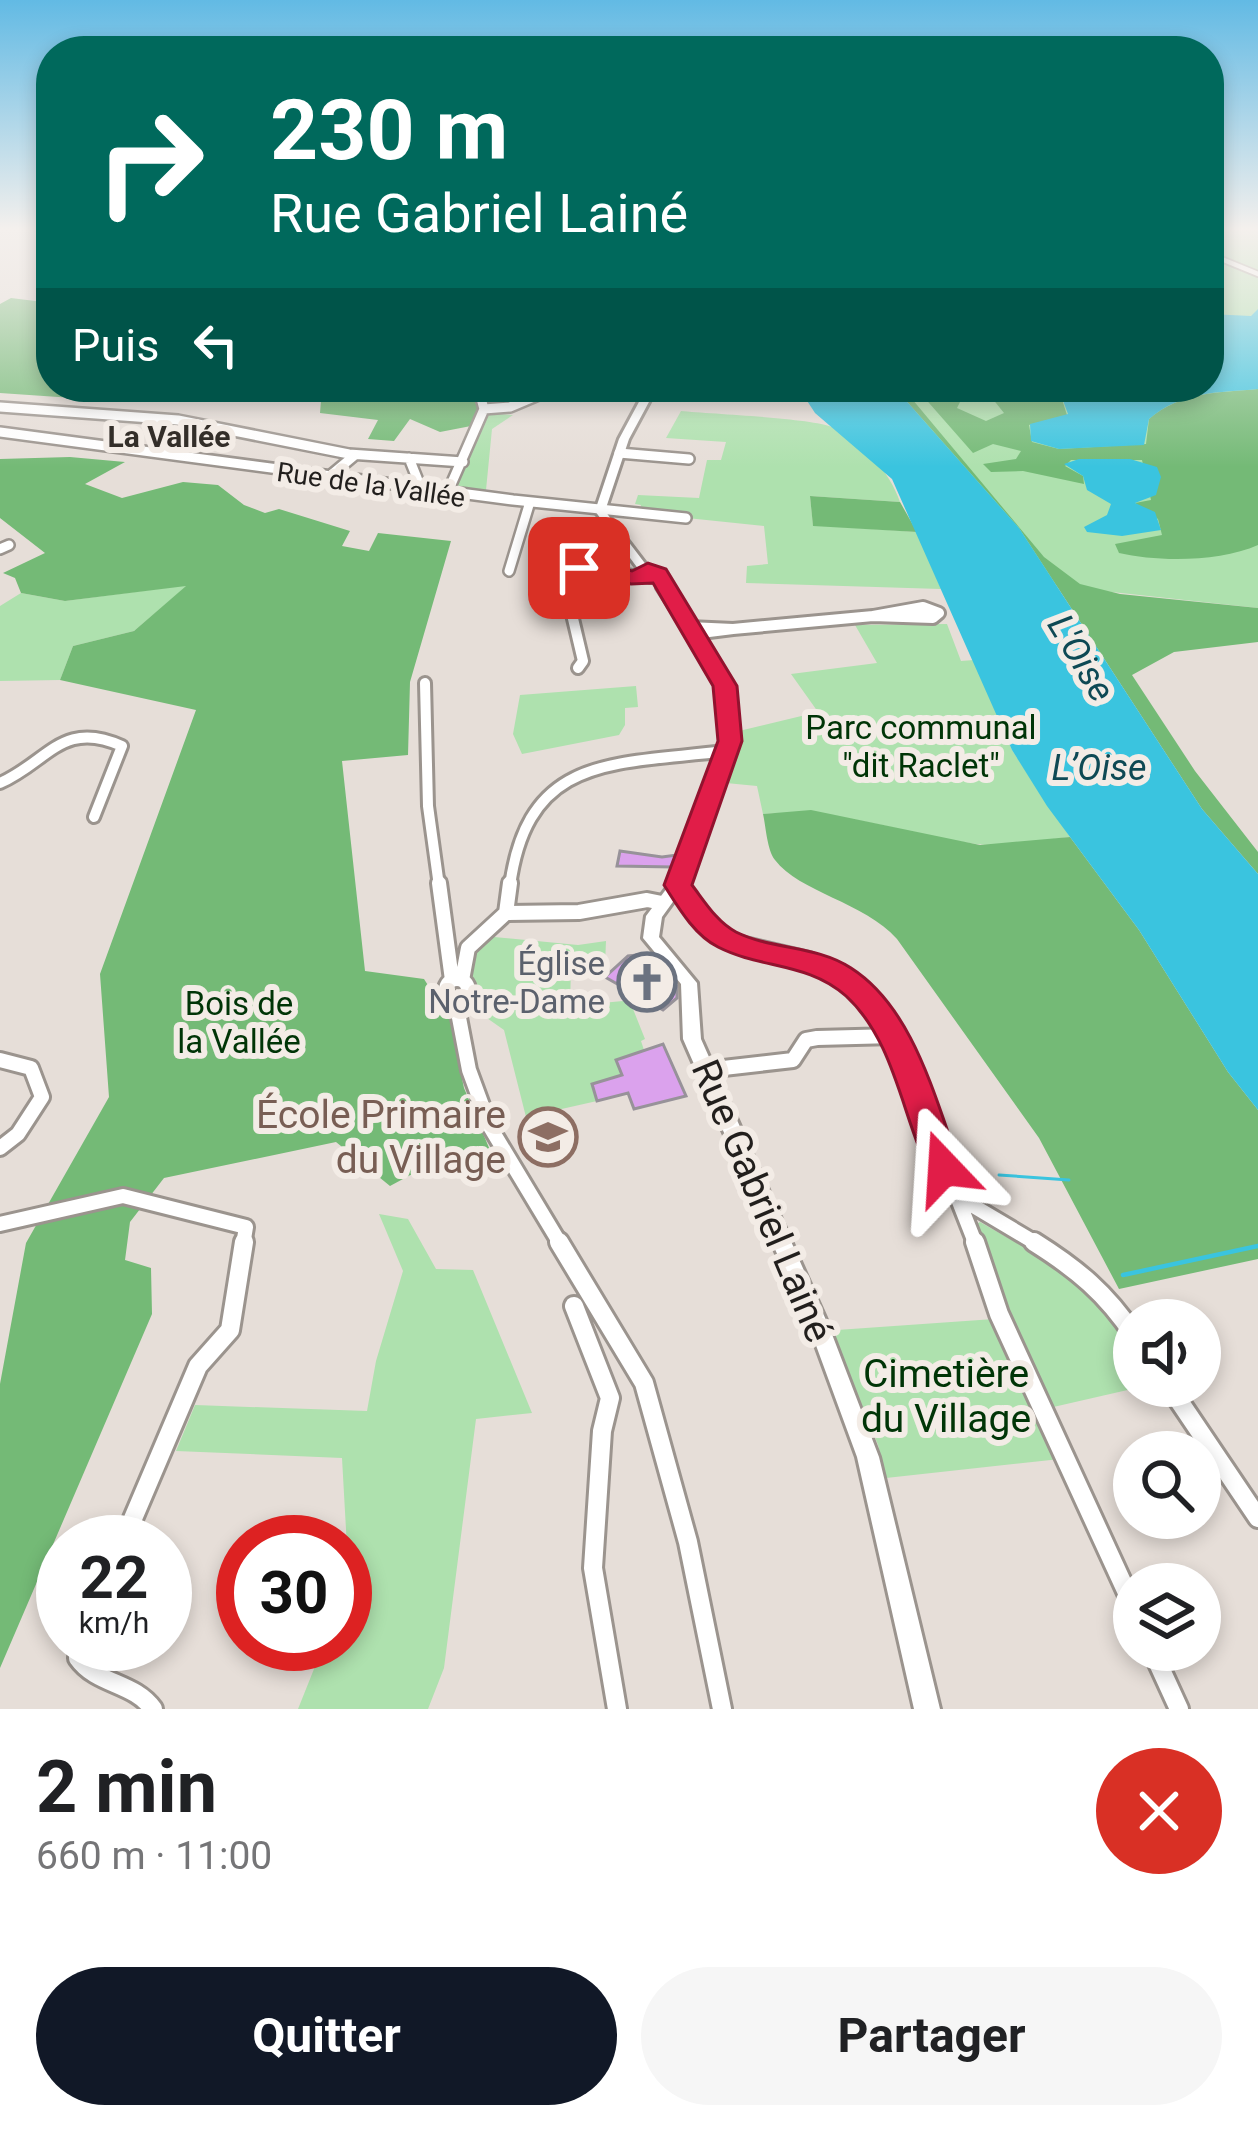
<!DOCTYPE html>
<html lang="fr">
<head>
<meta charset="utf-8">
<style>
  :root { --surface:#fff; --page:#f6f6f6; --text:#202124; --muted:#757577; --accent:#111827 }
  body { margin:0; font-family:Roboto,sans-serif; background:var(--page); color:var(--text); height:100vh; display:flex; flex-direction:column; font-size:45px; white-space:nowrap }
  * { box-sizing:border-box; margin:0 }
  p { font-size:39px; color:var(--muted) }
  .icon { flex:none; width:66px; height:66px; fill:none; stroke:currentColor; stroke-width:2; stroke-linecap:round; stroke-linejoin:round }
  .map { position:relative; height:1709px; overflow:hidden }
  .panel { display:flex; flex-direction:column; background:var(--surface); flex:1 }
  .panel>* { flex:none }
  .guide { position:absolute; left:36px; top:36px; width:1188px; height:366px; border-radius:48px; box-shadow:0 6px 18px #0003; background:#00695c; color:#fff; overflow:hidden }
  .controls { position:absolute; left:1113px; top:1299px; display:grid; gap:24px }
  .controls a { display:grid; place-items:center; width:108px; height:108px; border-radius:50%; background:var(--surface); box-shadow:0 6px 18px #0003; font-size:60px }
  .speed { position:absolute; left:36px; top:1515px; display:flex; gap:24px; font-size:60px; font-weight:700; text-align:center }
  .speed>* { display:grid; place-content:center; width:156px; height:156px; border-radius:50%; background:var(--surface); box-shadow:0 6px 18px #0003; line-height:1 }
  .speed small { font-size:30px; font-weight:400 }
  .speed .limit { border:18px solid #d22; background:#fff; color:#111 }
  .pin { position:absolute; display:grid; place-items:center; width:102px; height:102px; color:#fff; margin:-51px; border-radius:24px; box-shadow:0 6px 18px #0006 }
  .me { position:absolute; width:132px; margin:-66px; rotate:340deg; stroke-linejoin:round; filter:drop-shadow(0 0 9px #0008) }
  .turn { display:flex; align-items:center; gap:42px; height:252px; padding:0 36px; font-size:54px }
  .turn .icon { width:156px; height:156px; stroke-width:2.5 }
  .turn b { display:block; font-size:84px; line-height:102px }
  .then { display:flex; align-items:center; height:114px; padding:0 36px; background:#0003; gap:24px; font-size:45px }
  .round { display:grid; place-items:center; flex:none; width:126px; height:126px; border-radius:63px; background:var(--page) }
  .head { display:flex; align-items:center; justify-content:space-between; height:204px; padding:0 36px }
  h1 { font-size:72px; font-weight:700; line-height:90px }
  .primary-button { display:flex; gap:24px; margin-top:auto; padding:24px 36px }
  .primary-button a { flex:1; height:138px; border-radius:72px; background:var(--accent); color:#fff; font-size:48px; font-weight:700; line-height:138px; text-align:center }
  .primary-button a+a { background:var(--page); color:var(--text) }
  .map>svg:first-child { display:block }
  .green { fill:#aee1ae }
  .forest { fill:#74ba76 }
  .water { fill:#3ac4df }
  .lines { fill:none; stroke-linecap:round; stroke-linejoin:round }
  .stream-far1 { stroke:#3ac4df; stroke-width:3 }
  .stream { stroke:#3ac4df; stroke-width:4.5 }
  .building { fill:#dba2ed; stroke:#979299; stroke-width:3 }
  .pedestrian-casing { stroke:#9b948e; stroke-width:8 }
  .minor-far4-casing { stroke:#9b948e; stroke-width:9 }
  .minor-far3-casing { stroke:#9b948e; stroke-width:14 }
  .minor-far2-casing { stroke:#9b948e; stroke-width:16 }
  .minor-far1-casing { stroke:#9b948e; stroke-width:20 }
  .minor-casing { stroke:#9b948e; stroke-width:24 }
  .tertiary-casing { stroke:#9b948e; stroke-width:6 }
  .pedestrian { stroke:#fff; stroke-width:4.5 }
  .minor-far4 { stroke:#fff; stroke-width:6 }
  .minor-far3 { stroke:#fff; stroke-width:9 }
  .minor-far2 { stroke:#fff; stroke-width:10 }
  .minor-far1 { stroke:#fff; stroke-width:14 }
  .minor { stroke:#fff; stroke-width:18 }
  .tertiary { fill:#fff; fill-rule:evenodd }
  .route { fill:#e11d48; stroke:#92132f; stroke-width:3 }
  .labels { text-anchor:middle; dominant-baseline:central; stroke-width:12; stroke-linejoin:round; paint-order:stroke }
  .far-street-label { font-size:27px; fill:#221f1d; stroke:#f3ece6 }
  .far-neighbourhood-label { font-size:30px; font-weight:bold; fill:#332e29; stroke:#f3ece6 }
  .park-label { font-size:33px; fill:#003507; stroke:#f3ece6 }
  .worship-label { font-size:33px; fill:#5b616d; stroke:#f3ece6; text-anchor:end }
  .water-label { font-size:36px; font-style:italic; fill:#0e4954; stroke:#f3ece6 }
  .near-education-label { font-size:39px; fill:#785e54; stroke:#f3ece6; text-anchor:end }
  .near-street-label { font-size:39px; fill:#221f1d; stroke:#f3ece6 }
  .near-park-label { font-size:39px; fill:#003507; stroke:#f3ece6 }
</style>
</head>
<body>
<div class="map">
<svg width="1258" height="1709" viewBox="0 0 1258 1709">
  <rect width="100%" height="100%" fill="#e6ded8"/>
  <path class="green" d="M1209,227H1258V608L1057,586L894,387H1209Z
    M681,411C711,414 812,418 832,427C862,440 890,472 900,502L810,496L813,525L917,532L941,589L746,583L747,566L768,564L764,526L639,513L641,505L635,504L638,495L699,498L707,460H721L726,442L666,438Z
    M486,413L513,415L492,429L486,490L476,496L455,492Z
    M188,585L134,631L73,646L60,680L0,681V606L21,593L65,601Z
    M947,624L961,661L974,660L1012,750L1070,837C1041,840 1006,848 976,844C899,834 845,808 763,814L757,786L726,783L730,749L739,731L818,712L791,674L877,663L855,625Z
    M636,686L638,707L625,708V725L619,735L522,754L513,734L520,695Z
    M484,936L578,945L606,941L605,965L571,968L570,1006L623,1001L633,1009L645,1039L641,1041L644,1050L616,1060L624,1078L592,1084L597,1101L526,1117L504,1030L474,1009L471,954Z
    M379,1214L408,1219L436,1269L473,1270L532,1413L476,1419L444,1668L428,1709H298L324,1644H345L349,1583L342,1458L176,1451L195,1405L367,1411L376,1361L403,1271Z
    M980,1222C1046,1260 1134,1299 1134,1386H1145L1049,1408L973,1226Z
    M994,1319L1060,1459L886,1478L878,1445L835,1340L837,1330Z"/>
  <path class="forest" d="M11,298L51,303V387H467L478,408L471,426L440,432L410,419L394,441L368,439L378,420L320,413L321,401C242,392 163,401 84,391L73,398L0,393V304Z
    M894,387H902L1044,557L1080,584L1120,594L1258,608V642L1174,652L1132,675L1195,771L1258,852V874L1202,809L1019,528Z
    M915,387H955L962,398L957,408L986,421L1004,413L992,398L993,387H1058L1067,415L1029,425L1032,442L1059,449L1146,444L1149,419C1182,391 1219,393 1258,389V545C1220,562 1158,562 1119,553L1115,544L1162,535L1158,519L1135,503L1151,500L1142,460H1071L1065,466L1083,476L1084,484L1023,471L991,472L983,464L1016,459L1021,451L993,444L973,453Z
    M70,457L125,462L85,484L122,498L183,482L218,485L244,505L265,513L279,509L350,531L342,546L369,551L378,533L451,541L410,682L408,755L342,761L365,971L424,979L450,1020L464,1088L492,1155L429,1165L390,1186L336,1142L164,1178L130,1222L125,1260L151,1268L152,1314L0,1668V1384L26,1243L109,1097L100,974L196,710L60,680L73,646L134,631L186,586L65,601L21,593L15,578L3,573L45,553L0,518V459Z
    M810,496L900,502L917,532L813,526Z
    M811,810L980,845L1070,837L1139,930L1228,1072L1258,1110V1259L1119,1289L1039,1138L897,939C864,902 799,892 775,860C767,850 766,827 763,814Z"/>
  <path class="water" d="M1258,309V389C1219,393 1183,390 1149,419L1144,445L1059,449L1031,441L1030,424L1068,414L1058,387H1209V314L1251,316Z
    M798,387H894L1019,528L1202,809L1258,874V1110L1228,1072L1139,930L1047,806L1012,750L892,479L815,413Z
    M1079,459H1130L1157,467L1161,477L1156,495L1135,503L1155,512L1161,530L1122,536L1087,532L1084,527L1107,515L1111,504L1087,490L1083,476L1064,464Z"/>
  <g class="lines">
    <path class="stream-far1" d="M999,1175L1069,1180"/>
    <path class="stream" d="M1123,1275L1258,1246"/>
  </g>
  <path class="building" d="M620,851L662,857L677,855L673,867L617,866Z
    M637,955L645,960L641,965L668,976L677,986V998L663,1010L605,977L628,956Z
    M663,1044L686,1096L634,1109L628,1093L597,1101L592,1084L622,1075L616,1060Z"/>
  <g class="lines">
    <defs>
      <path id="pedestrian" d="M1209,254L1258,274"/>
      <path id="minor-far4" d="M35,227L51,233
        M478,387L480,394
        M544,394L547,387"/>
      <path id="minor-far3" d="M0,407L178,420L349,454L463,462
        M484,409L510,407L548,391
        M0,432L513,500L686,518
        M619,453L689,459
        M409,458L423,493
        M325,480L355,455
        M446,496L484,409L479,391
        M0,549L9,545
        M509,571L529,505
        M571,609L566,589L572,572L591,568L650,578
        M913,609H928"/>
      <path id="minor-far2" d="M570,606L583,661L578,668
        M923,607L939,613L933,618L873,616Z
        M689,627L733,629L693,634
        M733,629L873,616
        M425,683L428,806L439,886
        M0,783C48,762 62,719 122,746L94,817
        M510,886C528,753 615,765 725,751"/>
      <path id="minor-far1" d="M439,883L452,980
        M678,885L707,925L728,941L809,960L861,992L894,1036L976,1245
        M506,913L510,883
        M446 990a11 11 0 1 1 22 0a11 11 0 1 1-22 0Z
        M462,980L468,948L506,913L579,912L647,900L662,903
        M456,1002L469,1070L490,1127L561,1245
        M0,1060L31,1068L42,1097L18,1134L0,1148
        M706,1070L793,1060L806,1040L817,1038L894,1036
        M960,1198L1039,1245
        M0,1224L123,1196L246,1227L243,1245"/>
      <path id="minor" d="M559,1242L644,1383L688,1542L722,1709
        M975,1242L999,1314L1134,1608
        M1034,1242C1077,1269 1106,1293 1134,1335
        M574,1306L610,1398L602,1431L593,1568L617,1709
        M1169,1386L1258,1518
        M123,1542L198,1366L230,1330L244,1242
        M81,1644L78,1658C97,1685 134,1682 153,1709
        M1152,1650L1179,1709"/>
      <path id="tertiary" d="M647,387H657L629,439L605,511L647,566L668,578L669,588L729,681L739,731L688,881L662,917L659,937L697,983L701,1039L830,1329L879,1457L940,1709H914L857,1457L810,1329L683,1039L681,984L643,938L646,916L673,880L725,731L717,681L657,588L656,579L645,578L595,511L619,439Z"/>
    </defs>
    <use href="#pedestrian" class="pedestrian-casing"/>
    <use href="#minor-far4" class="minor-far4-casing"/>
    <use href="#minor-far3" class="minor-far3-casing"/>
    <use href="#minor-far2" class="minor-far2-casing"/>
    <use href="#minor-far1" class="minor-far1-casing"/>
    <use href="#minor" class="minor-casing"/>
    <use href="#tertiary" class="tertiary-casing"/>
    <use href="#pedestrian" class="pedestrian"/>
    <use href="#minor-far4" class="minor-far4"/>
    <use href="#minor-far3" class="minor-far3"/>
    <use href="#minor-far2" class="minor-far2"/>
    <use href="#minor-far1" class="minor-far1"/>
    <use href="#minor" class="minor"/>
    <use href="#tertiary" class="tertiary"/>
  </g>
  <linearGradient id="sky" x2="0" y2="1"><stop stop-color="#62bae4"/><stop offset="0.49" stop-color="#f4f0ed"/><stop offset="1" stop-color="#f4f0ed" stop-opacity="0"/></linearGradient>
  <rect width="1258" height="467" fill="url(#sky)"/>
  <path class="route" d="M596,561L632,571L648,563L666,569L737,686L742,741L692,885C705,902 717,922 736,932C772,950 816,945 851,968C915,1009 935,1101 961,1168L956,1178L944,1182L932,1178C902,1119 896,1042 846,996C808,962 761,969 718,947C694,935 678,907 664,885L718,741L713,686L653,583L631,584L569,568Z"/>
  <defs>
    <symbol id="church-ring" viewBox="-11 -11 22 22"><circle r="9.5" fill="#f3ece6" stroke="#6b7280" stroke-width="1.5"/><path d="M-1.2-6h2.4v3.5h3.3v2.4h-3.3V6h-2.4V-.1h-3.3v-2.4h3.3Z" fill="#6b7280"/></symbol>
    <symbol id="school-ring" viewBox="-11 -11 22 22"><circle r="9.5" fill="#f3ece6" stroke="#8d6e63" stroke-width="1.5"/><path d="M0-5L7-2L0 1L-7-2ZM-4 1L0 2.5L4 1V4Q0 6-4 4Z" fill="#8d6e63"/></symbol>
  </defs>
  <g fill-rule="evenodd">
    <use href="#church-ring" x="614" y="949" width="66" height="66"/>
    <use href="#school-ring" x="515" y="1104" width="66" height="66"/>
  </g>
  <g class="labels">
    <g class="far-street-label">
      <text transform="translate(371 485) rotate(8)">Rue de la Vallée</text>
    </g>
    <g class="far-neighbourhood-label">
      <text x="169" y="436">La Vallée</text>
    </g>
    <g class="park-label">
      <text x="921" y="727">Parc communal<tspan x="921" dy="38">"dit Raclet"</tspan></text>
      <text x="239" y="1003">Bois de<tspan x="239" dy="38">la Vallée</tspan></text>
    </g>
    <g class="worship-label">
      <text x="605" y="963">Église<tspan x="605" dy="38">Notre-Dame</tspan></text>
    </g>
    <g class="water-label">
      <text transform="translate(1081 658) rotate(59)">L'Oise</text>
      <text x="1099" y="768">L’Oise</text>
    </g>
    <g class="near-education-label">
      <text x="506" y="1115">École Primaire<tspan x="506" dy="45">du Village</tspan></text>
    </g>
    <g class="near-street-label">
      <text transform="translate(762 1201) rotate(67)">Rue Gabriel Lainé</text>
    </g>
    <g class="near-park-label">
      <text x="946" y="1374">Cimetière<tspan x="946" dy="45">du Village</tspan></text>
    </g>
  </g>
</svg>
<div class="controls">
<a><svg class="icon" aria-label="sound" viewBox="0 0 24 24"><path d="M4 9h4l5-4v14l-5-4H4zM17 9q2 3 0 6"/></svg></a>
<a><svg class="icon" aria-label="search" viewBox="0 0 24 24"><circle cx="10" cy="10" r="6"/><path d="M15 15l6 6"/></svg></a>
<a><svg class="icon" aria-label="layers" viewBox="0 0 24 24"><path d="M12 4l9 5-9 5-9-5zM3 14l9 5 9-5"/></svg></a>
</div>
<div class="speed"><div>22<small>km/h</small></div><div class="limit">30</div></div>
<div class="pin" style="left:579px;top:568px;background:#d93025"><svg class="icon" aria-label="arrive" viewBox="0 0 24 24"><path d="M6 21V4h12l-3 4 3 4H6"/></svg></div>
<svg class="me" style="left:944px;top:1168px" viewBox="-20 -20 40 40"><path d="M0-17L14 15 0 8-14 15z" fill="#e11d48" stroke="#fff" stroke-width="4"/></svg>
<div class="guide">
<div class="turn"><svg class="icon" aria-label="right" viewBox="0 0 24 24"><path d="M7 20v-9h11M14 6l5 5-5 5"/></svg><div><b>230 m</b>Rue Gabriel Lainé</div></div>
<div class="then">Puis<svg class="icon" aria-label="left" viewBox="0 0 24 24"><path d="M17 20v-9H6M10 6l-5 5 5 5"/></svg></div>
</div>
</div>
<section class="panel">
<div class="head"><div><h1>2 min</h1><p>660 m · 11:00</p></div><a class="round" style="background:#d93025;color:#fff"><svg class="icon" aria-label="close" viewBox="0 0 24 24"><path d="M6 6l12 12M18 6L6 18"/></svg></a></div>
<div class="primary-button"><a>Quitter</a><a>Partager</a></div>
</section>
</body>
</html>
